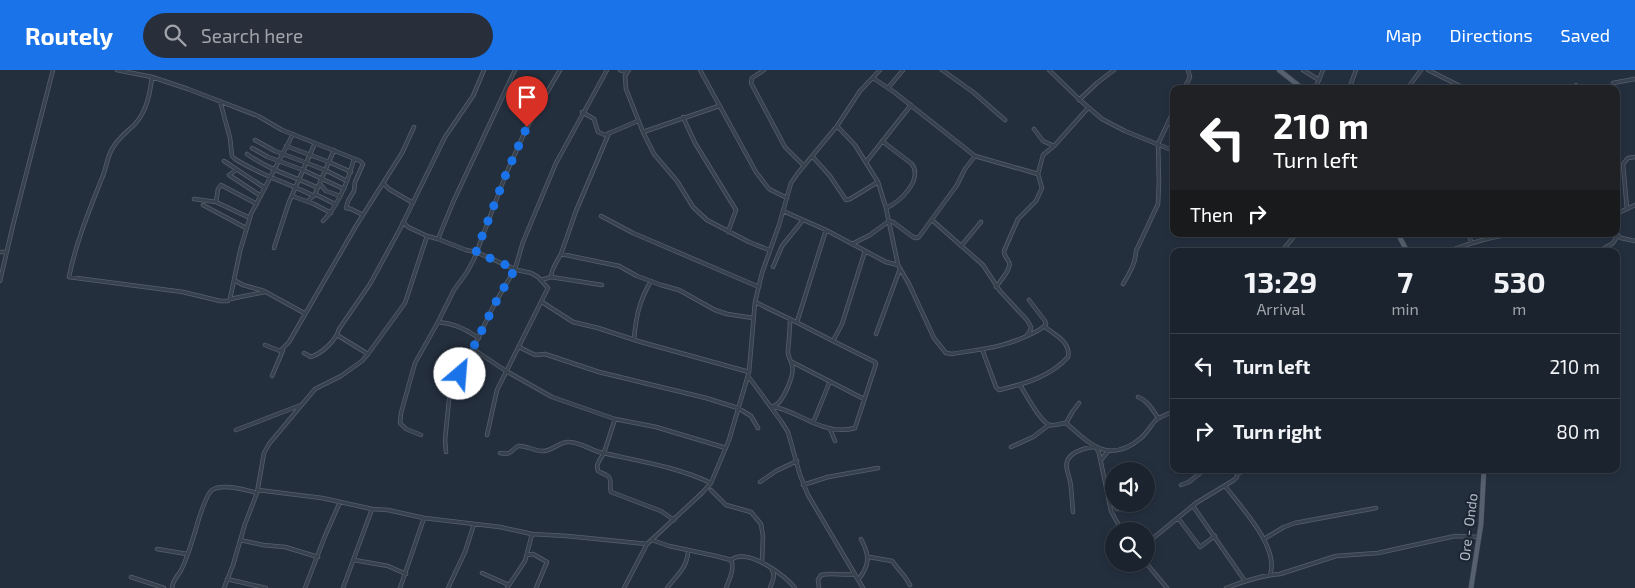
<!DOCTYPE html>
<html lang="en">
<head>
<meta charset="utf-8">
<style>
  :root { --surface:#1b232e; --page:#282f3a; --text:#f1f3f6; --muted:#a0a4aa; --line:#39404a; --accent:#1a73e8 }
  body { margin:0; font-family:"Exo 2",sans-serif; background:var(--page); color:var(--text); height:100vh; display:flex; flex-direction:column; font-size:19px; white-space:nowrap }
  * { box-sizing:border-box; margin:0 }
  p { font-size:16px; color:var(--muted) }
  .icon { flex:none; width:28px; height:28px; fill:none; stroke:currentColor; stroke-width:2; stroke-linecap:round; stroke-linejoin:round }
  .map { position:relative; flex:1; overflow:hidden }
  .details { position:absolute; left:1170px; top:178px; width:450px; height:225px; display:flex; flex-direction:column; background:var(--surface); border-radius:10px; box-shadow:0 2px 8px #0003,0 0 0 1px var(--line) }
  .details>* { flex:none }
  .guide { position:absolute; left:1170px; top:15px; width:450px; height:152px; border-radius:10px; box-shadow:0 2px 8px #0003,0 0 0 1px var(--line); background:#202124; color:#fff; overflow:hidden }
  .fabs { position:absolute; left:1105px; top:392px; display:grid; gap:10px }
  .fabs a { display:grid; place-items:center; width:50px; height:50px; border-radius:50%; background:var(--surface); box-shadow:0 2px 8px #0003,0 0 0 1px var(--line); font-size:25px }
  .pin { position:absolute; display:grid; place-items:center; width:42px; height:42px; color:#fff; margin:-51px -21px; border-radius:50% 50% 50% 0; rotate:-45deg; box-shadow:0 0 5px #0007 }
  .pin .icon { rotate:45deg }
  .me { position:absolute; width:55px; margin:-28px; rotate:27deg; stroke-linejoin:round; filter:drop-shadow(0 0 4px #0008) }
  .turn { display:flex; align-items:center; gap:18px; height:105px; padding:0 20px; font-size:22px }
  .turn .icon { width:65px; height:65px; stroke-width:2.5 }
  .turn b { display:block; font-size:35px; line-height:42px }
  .then { display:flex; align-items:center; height:48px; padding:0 20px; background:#0003; gap:10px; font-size:19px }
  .eta { display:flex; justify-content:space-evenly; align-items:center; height:85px; text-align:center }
  .eta b { font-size:30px; font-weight:700; line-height:35px }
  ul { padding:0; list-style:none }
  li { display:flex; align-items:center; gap:15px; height:65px; padding:0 20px; border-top:1px solid var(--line) }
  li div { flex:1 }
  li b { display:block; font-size:19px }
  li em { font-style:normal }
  header { display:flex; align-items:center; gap:30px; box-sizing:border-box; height:70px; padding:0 25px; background:var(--accent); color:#fff }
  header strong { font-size:24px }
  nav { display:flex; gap:28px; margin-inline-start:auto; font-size:18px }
  .search { width:350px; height:45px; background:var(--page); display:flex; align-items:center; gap:12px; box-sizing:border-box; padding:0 18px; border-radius:28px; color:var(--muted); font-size:19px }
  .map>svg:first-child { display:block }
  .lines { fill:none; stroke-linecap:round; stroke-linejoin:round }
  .street-casing { stroke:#565f6c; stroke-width:4.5 }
  .primary-casing { stroke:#414a57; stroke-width:5.5 }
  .street { stroke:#38414e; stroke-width:3 }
  .primary { stroke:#56606e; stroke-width:4.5 }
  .route { stroke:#1a73e8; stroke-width:9; stroke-dasharray:0 16.2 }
  .labels { text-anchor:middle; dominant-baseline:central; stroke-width:4.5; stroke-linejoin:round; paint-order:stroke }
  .street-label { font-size:14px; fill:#b4bcc9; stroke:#1d2633 }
</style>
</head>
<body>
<header>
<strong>Routely</strong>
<div class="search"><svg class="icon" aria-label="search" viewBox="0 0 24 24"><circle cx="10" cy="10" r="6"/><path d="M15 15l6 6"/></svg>Search here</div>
<nav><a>Map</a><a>Directions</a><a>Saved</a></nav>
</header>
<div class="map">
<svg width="1635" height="518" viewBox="0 0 1635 518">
  <rect width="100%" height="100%" fill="#242f3e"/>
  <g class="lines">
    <defs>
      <path id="street" d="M117,0L152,7L188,19L258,46L282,60L360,91L363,94L355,112L354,121L348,131L346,138L351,139L363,145
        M620,0L626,2
        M629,0L625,6L626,19L643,62L654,84L677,111L693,137L707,150L749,172L769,180
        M700,0L756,102L769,119L787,128
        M764,0L752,8L751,13L785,77L804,96
        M942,0L973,22L1005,50
        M1049,0L1081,31L1102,49L1125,61L1174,81
        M1303,0L1319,10
        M1428,0L1466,19
        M152,7C150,23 147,41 135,54C126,63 119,67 112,79C107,88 106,99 102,108C89,141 76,172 69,207L183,222L220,231H228L230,229L240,181L251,144L293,64
        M873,8L894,22L975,86L1038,104L1042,118L1036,131L1018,149L1004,181C1004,187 1007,187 1009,192C1012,199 1000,211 996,217
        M1613,13L1635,9
        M1576,15V19
        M888,18L903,0
        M1184,19L1190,7L1188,0
        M1315,19L1323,0
        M1349,19L1356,0
        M1407,19L1421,0
        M1079,30L1097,13L1114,0
        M220,31L230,68L232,86L235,89C260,105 288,113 314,126
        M582,42L594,49L598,62L605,65L638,51
        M683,47L695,73L736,140L728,162
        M837,56L855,75L878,112L886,138L898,195L909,214L934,268L946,283L952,284C981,279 1002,278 1029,265C1035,262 1042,260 1046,254L1045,251L1029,230
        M1034,59L1043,71L1054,76
        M643,62L719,36
        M255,70L275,81L325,100L347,111
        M882,71L912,94C923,110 900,132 886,138
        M286,76L329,92L351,102
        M252,78L268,87L303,100L344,119
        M247,84C269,100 293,106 318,118
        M812,86L830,106L846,130L850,129L878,112
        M224,91L265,118
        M866,92L911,35
        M236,100L229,105L261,126
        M1038,104L1043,85L1054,76L1088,38
        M383,113L389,119L413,133
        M320,114L326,121L340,126
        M315,124L335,134
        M292,126L314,134L331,143
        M194,129L216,132L250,148
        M308,131L315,124L334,80
        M216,132L218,119L221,115L257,134
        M203,135L246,158
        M1627,139L1623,94L1628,88L1635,87
        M783,141L826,160L886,192L898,195
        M1616,144L1635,135
        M601,146L633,163L759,217
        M932,150L983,195L1000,221L1027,250L1031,257L1030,261L1027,265
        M323,151C339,135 348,111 354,89
        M889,151L893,152L913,167L916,168L919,167L957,115L965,99L975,86
        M403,152L408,157L427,166L438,169L466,180L476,182L517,200L531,203L538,207L548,218L497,320L487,365
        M1469,164L1471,172
        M1616,164L1621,168L1635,171
        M438,169L454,130L515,0
        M852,174L870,165L889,151
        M961,176L981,152
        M274,178L289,132L315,73
        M1282,181L1296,164
        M1449,181C1470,173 1490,167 1512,164
        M1600,181L1613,173L1618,165
        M0,182H7
        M561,184L576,141L609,63
        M773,197L782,176L803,150
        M551,207L602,215
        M234,210L243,215L264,221L304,243
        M541,210L551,207C551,200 557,191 561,184L619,196L637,206L661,215L679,220L715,240L727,244L753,248
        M0,211L13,155L53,0
        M1123,214C1129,204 1136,193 1136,181L1158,134L1159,112L1158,74L1174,40
        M230,229L265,222
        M542,232L573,252L598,258L641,272L749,302
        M755,232L790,249L833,271L842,254L865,181
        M438,252C454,253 466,259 479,268
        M797,252L826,160
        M876,264L900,199
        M337,265L368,284
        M634,269C636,247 639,231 651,211
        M265,275L280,281L289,272L356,156L402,83L414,57
        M519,277L535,285L545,284L599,302L706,328L738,338L751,346L758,358
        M473,279L506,301L552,327L615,349L656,357L726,378
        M982,279L996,317L999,320L1003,319C1027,313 1051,306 1068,287C1071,272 1055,265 1045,257
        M304,283L311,287C322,283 336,271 339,259L370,214L400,159L445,67L473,26L484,0
        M792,292L864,329
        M272,306L283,280
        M748,306L781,351L788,362L800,405L808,425L863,518
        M1020,315C1026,324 1040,352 1050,355C1055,356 1061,353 1066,353
        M1138,327C1148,331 1153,340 1158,348
        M771,336C800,341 824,367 855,358L876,294L875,292L833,271
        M774,336C783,333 795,304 792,295C791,289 787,287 788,280C789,270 790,260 790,249
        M615,349L604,383L599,391L597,396L598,401C601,403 606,404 609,407C612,411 609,417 611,422L661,441L674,450
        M813,353L830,311
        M1066,353C1090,374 1109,395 1141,368C1147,363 1151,355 1156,350C1161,346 1168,344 1174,341
        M1066,353L1073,341L1079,333
        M830,359L835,371
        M236,360L301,335
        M421,365L406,359L400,353L401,343L415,293L438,252L454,220L467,202L474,189L506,104L527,57L560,0
        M1011,377L1033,367L1049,355
        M446,382L445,370L449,330L451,324L495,233L515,199L523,172L556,93L607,0
        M500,383C512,385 509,382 518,376C527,375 535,382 544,381C554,380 560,371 569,372C579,372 589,379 599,382C637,391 675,396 711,413
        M1101,390L1108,381
        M1235,399L1237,404
        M760,412L776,401L797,391
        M803,415L828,407L878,398
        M1181,415L1189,412L1205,399
        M1225,416C1241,437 1280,478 1270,505
        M258,420L322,428L372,439L388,440L424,448L500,457L532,464L567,466L647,474
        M711,420L726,435L751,442L761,454L763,466L762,492
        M1109,429L1117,439H1124L1131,436
        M1193,436L1245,511
        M1073,442C1072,433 1072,426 1071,418C1071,404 1058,392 1076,382C1082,379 1089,377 1096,377L1099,383L1111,441L1122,461
        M1178,448L1200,477L1215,466
        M1264,469L1284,457L1295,453L1376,438
        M240,470L263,475L285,477L318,487
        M652,470L669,476L716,486L731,490C747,477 785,505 795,518
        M1146,474L1196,433L1234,410L1237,407V404L1249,399
        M157,479L187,484
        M527,485L533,484L547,492L536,518
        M869,487L892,491L905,507L910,515
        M354,490L388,496L406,504
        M1146,493L1167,518
        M482,503L509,515
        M131,507L164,518
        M227,509L266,518
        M858,510C870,495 870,486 861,469
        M172,518C173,510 176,508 180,502C187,490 191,474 195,462C197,454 206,424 212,420C223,413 246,420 257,423
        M224,518L233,495L245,454L257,423L264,383L269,374L315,319L341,306L362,291L368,284L405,233L427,166
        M305,518L325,466L340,432
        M343,518L372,439
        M400,518L424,448
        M448,518L465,482L474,454
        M507,518L525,491L532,464
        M624,518L647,474L702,423L711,413L729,370L749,302L755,232L762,203L779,155L791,113L798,103L837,56L860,21L880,0
        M667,518C677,505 688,497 688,480
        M726,518C729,510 735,499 731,490
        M770,518C772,511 776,507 772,500
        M819,518L818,510L821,505C831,502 844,506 855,504
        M1226,518C1242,512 1263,505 1280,504L1336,486L1378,483L1455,466L1479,467"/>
      <path id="primary" d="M1279,0L1303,19
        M1398,164L1407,181
        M1471,518L1481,454L1484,399"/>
    </defs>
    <use href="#street" class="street-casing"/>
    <use href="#primary" class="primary-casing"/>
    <use href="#street" class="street"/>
    <use href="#primary" class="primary"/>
  </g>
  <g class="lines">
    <path class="route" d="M460,304L499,226L515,199L476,182L506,104L527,57"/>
  </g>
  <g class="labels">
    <g class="street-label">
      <text transform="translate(1468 457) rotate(-83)">Ore - Ondo</text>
    </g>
  </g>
</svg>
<div class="fabs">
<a><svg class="icon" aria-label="sound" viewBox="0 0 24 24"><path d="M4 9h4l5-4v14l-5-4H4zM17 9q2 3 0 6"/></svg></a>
<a><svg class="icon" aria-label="search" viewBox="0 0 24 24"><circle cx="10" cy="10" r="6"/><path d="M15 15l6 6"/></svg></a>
</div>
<div class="pin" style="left:527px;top:57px;background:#d93025"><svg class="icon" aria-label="arrive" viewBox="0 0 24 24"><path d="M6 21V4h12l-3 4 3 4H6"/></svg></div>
<svg class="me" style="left:460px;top:304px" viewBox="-20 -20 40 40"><circle r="19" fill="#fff"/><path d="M0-13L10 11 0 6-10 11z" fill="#1a73e8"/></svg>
<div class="guide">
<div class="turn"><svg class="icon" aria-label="left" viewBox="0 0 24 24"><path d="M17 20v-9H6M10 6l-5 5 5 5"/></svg><div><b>210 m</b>Turn left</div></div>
<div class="then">Then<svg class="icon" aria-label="right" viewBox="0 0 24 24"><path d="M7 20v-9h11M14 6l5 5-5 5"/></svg></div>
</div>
<section class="details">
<div class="eta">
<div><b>13:29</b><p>Arrival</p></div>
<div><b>7</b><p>min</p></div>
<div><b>530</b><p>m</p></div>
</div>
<ul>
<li><svg class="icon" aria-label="left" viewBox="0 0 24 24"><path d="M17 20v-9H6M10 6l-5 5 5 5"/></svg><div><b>Turn left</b></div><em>210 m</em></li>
<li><svg class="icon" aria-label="right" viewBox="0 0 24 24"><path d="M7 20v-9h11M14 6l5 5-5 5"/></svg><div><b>Turn right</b></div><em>80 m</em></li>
</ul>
</section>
</div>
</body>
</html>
